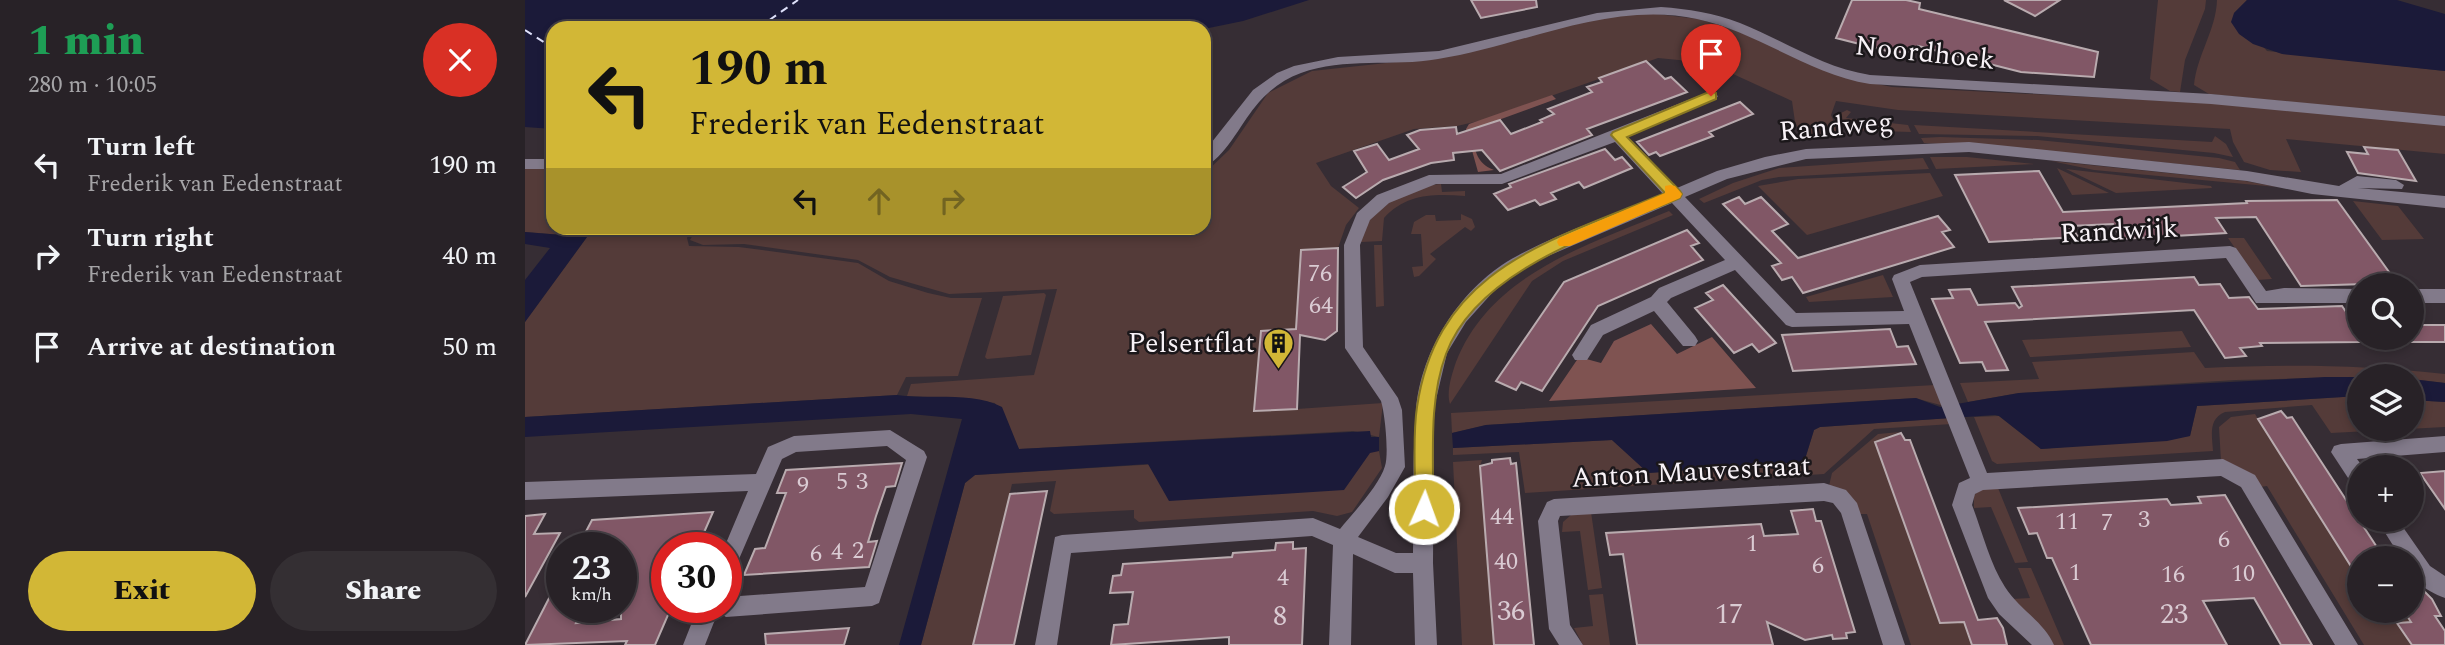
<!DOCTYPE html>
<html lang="en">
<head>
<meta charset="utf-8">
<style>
  :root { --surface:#282227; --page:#342f33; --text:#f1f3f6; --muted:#a5a4a7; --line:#443f44; --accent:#d2b736 }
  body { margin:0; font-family:Spectral,serif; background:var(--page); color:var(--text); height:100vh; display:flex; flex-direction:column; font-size:26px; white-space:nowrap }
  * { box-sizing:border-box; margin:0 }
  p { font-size:23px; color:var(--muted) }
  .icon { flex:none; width:38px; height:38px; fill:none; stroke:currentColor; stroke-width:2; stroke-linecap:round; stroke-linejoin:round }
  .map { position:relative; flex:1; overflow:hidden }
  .sheet { display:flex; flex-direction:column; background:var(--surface); width:525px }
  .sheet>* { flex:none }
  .banner { position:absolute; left:21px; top:21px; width:665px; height:214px; border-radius:21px; box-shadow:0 4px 10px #0003,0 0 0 2px var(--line); background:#d2b736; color:#111; overflow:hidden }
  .tools { position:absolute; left:1822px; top:273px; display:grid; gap:14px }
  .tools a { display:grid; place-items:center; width:77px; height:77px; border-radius:50%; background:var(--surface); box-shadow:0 4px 10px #0003,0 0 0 2px var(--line); font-size:35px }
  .speed { position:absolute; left:21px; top:532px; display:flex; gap:14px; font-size:35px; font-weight:700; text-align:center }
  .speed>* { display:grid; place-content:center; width:91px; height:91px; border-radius:50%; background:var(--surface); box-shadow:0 4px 10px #0003,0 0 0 2px var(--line); line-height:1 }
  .speed small { font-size:18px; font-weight:400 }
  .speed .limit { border:10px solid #d22; background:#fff; color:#111 }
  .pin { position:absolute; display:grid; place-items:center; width:60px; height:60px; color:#fff; margin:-72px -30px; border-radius:50% 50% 50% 0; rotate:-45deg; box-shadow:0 0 7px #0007 }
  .pin .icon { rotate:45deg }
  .me { position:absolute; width:77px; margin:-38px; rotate:2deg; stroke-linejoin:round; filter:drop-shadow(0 0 5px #0008) }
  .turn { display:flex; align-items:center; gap:24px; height:147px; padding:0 28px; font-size:32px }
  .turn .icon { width:91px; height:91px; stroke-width:2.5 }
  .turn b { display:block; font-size:49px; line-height:60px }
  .lanes { display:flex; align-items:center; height:66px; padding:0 28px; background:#0003; justify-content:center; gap:35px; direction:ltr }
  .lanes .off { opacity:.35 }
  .round { display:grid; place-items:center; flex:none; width:74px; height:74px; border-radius:37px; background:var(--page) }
  .summary { display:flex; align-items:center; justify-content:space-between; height:119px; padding:0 28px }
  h1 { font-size:42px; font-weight:800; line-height:52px; color:#1e9e55 }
  .cta { display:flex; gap:14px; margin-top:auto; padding:14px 28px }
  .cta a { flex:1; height:80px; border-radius:42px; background:var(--accent); color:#111; font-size:28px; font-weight:800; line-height:80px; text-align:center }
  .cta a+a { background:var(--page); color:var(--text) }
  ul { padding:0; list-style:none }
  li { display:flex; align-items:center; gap:21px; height:91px; padding:0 28px }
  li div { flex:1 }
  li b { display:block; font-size:26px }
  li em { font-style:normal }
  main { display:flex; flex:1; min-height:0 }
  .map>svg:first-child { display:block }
  .green { fill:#543b39 }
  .forest { fill:#7f5351 }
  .water { fill:#1b1a39 }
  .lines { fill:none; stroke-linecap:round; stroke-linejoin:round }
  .ferry { stroke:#dee0fa; stroke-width:2; stroke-dasharray:8 6; stroke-linecap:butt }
  .building { fill:#815766; stroke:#b9abaf; stroke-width:2 }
  .minor { fill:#827a8a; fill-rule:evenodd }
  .route { fill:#d2b736; stroke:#887723; stroke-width:2 }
  .slow { fill:#f59e0b }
  .labels { text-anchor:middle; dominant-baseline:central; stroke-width:5; stroke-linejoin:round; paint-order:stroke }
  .number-label { font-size:24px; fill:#dacbd3 }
  .street-label { font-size:28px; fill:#f8f2f7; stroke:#1b171a }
  .poi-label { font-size:28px; fill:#f8f2f7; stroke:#1b171a; text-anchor:end }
  .near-number-label { font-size:28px; fill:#dacbd3 }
</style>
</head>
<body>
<main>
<section class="sheet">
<div class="summary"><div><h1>1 min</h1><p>280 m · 10:05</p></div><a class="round" style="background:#d93025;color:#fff"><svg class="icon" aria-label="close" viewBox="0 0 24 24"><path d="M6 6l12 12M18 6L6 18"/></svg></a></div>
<ul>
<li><svg class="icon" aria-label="left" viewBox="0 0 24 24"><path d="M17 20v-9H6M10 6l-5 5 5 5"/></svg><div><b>Turn left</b><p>Frederik van Eedenstraat</p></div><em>190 m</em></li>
<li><svg class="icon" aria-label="right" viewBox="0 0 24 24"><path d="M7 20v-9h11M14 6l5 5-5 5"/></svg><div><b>Turn right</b><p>Frederik van Eedenstraat</p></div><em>40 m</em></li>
<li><svg class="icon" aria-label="arrive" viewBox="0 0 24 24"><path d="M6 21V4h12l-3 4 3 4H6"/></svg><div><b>Arrive at destination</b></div><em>50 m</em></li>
</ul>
<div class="cta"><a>Exit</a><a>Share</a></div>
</section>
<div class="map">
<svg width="1920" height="645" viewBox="0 0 1920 645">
  <rect width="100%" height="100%" fill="#362d34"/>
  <path class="green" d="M1633,0H1681L1680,9L1660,60L1655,92L1645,91L1625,79Z
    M1692,0H1722L1709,13L1742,51L1920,71V117L1684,94L1669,85C1672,55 1691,30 1692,0Z
    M1123,13L1173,19L1207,29L1327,79L1367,87L1760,107L1920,122V154L1761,139L1776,172L1745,170L1719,162L1708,142L1705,129L1373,110L1311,101L1306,115L1313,131L1293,136L1276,137L1270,122L1267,101L1184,63L1133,58L958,120L932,126L889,129L791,163L806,186L834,208L821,225L813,248L776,250L771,329L772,409L858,403L854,437L828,431L494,449L470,403L442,399L382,396L386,384L509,375L532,289L424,294L365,277L333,260L219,244L178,245L165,240L172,228H462C486,231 510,234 534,228H679V174L704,150L743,93L787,71L880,61L1064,19Z
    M1322,110L1326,112L1321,118L1383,125L1386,132L1321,130L1314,114Z
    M1389,125L1687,142L1690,136L1701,144L1708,157L1689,153L1512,136L1394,134Z
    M1415,137L1513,140L1694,158L1710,162L1715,170L1492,148L1399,143L1396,138Z
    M1405,157H1442L1509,164L1411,169Z
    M1398,158L1404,169L1254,177L1237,180L1179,203L1174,199L1208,183L1254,168Z
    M1526,161L1720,181L1752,187L1569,170Z
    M0,166L28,167V228H167L162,238L164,246L214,247L333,263L364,281L403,293L426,298H457L433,376L381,377L372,395L0,417V322L62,237L0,232Z
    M1532,168L1584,193L1547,195Z
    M1541,169L1686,186L1687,188L1591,193Z
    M1405,173L1418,196L1282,235L1233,186L1273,179Z
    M916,184L917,192L940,191V196C909,194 882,193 859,218L857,241L836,242C840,208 885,186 916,184Z
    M1828,201L1873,206L1899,239L1857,240Z
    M1144,211L1148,215L1038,261L1007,281L925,404C921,392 927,374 931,362C966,273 1063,245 1144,211Z
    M936,214L947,219L950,227L946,231L940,227L905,254L911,259L894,276L889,277L887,267L898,266L896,234H886L889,222L901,215H910L911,221L936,220Z
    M1703,238H1719L1747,279L1732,280Z
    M849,245H857L859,306L851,307Z
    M1358,275L1368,297L1284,302L1281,297Z
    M519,293L521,295L506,355L462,359L460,357L478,296Z
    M1657,331L1666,347L1505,357L1497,340Z
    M1669,352L1680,368C1763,364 1837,365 1920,374V383L1887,379L1886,376L1711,380L1494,393L1443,402L1435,383L1514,379L1507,362Z
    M1410,385L1419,406L1390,398L961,425L927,433L926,413Z
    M1834,396V429H1886L1887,400L1920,402V427L1806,433L1787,405L1700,412C1683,419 1687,435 1688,451L1472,464L1467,461L1449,417L1474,416L1516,449L1665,436L1672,406Z
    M1730,414L1834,579V611H1879L1889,621L1873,623L1887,645H1839L1742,486L1735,487L1696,461L1694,427L1706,417Z
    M1424,418L1427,424L1349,429L1299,474L1000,493L994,452L928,455V448L1087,440L1124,473L1265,463L1280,459L1289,430L1295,427Z
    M1375,432L1361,437L1362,441L1354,440L1350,443L1415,623L1442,622L1447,645H1386L1342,514H1335L1304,486L1307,473L1353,434Z
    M854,451L857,468L827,512L812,516L788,511L614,522L609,518V510L529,514L525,511L531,481L487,484L448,645H396L440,483L450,475Z
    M957,460L955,466L969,645H937L928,462Z
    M1473,488L1503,562L1490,563L1466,507L1449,508V495L1456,489Z
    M1066,512L1077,588L1063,590L1055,531L1037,532L1038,522L1046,515Z
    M1493,568H1506L1539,645H1526L1487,599L1505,598Z
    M1078,594L1085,645H1058L1049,628L1068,626L1064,595Z"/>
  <path class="forest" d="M1027,95L1031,99L946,130C950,148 950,163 969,170L953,172L941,129L944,124Z
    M1126,324L1152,354L1187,337L1231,388L1024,401L1054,357L1076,363L1089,341Z"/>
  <path class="water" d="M0,0H784L718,21L679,29L28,28V129L0,127Z
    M1722,0H1872L1920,14V71L1757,54L1728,44L1714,34L1706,22L1709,13Z
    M0,232L62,237L0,322V280L25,248L0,244Z
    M1800,377H1834V396L1672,406L1665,436L1642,441L1516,449L1474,416L1470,415L1295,427L1289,430L1280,459L1276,462L1123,473L1087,440L928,448L927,433L961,425L1391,398L1415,407L1494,393Z
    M1886,379L1920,383V402L1887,400Z
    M372,395C405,400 447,391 477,407L494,449L845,431L846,437H854V451L845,453L819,490L644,501L623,464L450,475L440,483L396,645H374L437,419L386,414L0,437V417Z"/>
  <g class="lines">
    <path class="ferry" d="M233,28L273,0
      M0,30L28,48"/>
  </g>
  <path class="building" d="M946,0H1011L1012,7L956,18Z
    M1327,0H1381L1395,3L1394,9L1573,52L1569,77L1496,72L1393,46L1391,52H1366L1311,38Z
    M1479,0H1535L1510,16Z
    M1121,61L1140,79L1146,77L1162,92L1062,129L1067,135L975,171L957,150L928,153L929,160L906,163L858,180L831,198L818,187L842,172L829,151L852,144L864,160L894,149L882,135L895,130L931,127L932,134L975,120L986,134L1017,122L1015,120L1029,114L1023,109L1067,92L1062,87L1077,82L1074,78Z
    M1215,102L1228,114L1184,132L1188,136L1135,156L1131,152L1124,155L1112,142Z
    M1839,147L1873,150L1891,181L1833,173L1822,152L1843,154Z
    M1080,149L1090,160L1097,157L1107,168L1059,188L1054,182L1026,193L1031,199L1015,205L1010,200L983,210L969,194L986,187L984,184Z
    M1514,171L1538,212L1722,203L1721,201L1812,200L1872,283L1776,286L1731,217L1691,218L1701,233L1596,239L1588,224L1546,226L1553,237L1464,242L1430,175Z
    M1214,197L1220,204L1236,197L1263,224L1247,231L1273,258L1413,216L1425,230L1417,232L1429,247L1278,293L1267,277L1257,280L1247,266L1256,263L1198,204Z
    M1162,230L1174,243L1166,246L1178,260L1073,306L1017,391L996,382L991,390L971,381L1039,282Z
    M813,248L812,331L800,340L775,335L772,409L729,411L736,331L771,329L776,250Z
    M1669,277L1674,285L1695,284L1704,298L1724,297L1733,309L1817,306L1830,325H1834L1835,342L1735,343L1737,346L1715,348L1721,356L1700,358L1669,310L1460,322L1483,370L1461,371L1457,362L1435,363L1407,299L1428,298L1424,290L1445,289L1453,305L1490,303L1494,308L1497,306L1487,287Z
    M1198,285L1240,331L1251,343L1234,352L1227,344L1209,353L1170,308L1188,300L1181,293Z
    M1886,325H1920V342H1886Z
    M1365,329L1372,347L1383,346L1391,364L1268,371L1257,335Z
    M1756,411L1762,418L1767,417L1859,558H1834V579L1733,419Z
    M1376,433L1380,440H1385L1453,620L1472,618L1478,628L1482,645H1447L1439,622L1415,623L1350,442Z
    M985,458L986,464L991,463L1009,645H969L955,466L967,463V460Z
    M377,463L370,486L361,487L351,516L343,542L352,541L344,567L219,575L230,549L240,548L261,493H252L261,470Z
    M1920,471V509L1895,473Z
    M522,491L489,645H448L485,494Z
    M1700,495L1787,645H1756L1729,598L1678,601L1702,645H1566L1527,558H1522L1512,533L1504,534L1493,508L1642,499L1646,505L1676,503L1673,497Z
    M1288,509L1291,521H1296L1330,632L1321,633L1322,638L1308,639L1307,635L1280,640L1242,622L1248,645H1112L1098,554L1085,555L1081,533L1236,524L1239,536L1273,534L1266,511Z
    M188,512L177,537L167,538L163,548H142V608H146L130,645H100L102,641L0,645L37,573V607H59L51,623L96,619V542L54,545L67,520Z
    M20,514L9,534L35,533L0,597V516Z
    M768,542V549L781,548L777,645H704V637L586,645L589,625L603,624L608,592L585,593L588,576L596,575L598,564L707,557L708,553L750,550L751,543Z
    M1898,590L1907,599L1916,616H1910L1920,631V645H1887L1872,623L1886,622L1879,611H1886V591Z
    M324,628L319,645H241L240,634Z"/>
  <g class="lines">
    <path class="minor" d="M1136,7C1163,9 1189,13 1215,23C1258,40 1298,68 1345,75L1686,94L1920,116V126L1686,104L1345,84C1283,74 1233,32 1172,19C1085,0 997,46 913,59C868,67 819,57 776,73C757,80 743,91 730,107C717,122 698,161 679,166V152L728,90L752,73L769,66L813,57L914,51L1072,13Z
      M1186,91L1193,96L1191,99L1102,137L1152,188L1192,171L1240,157L1281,149L1444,142L1722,171L1814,186L1832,176L1871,180L1879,185L1877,189L1833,188L1920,196V208L1787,194L1722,181L1444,152L1281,159L1202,179L1160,197L1271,313L1379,311L1367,279L1369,275L1395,265L1705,246L1711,248L1741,291L1759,288L1834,289V303H1731L1701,258L1397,277L1385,282L1462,473L1698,459L1730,475L1833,645H1810L1716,487L1696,476L1458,490L1450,494L1447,505C1457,531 1465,564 1480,587C1494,609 1518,621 1529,645H1507L1474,614L1463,598L1427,505L1434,483L1445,478L1384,324L1267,327L1261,325L1210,270L1146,298L1142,302L1170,336L1173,341L1170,346H1158L1129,311L1078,335L1062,360H1050L1047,355L1066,325L1126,297L1134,288L1200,260L1147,203L1002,265L968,292L941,322L922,353L909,408L908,563L912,645H890L888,573H870L828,554L826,645H804L808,545L787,536L546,553L532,645H510L530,537L537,535L788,518L815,529C828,513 854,486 860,466C864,454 860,414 856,401L820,348L819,245L832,213L852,195L904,175L976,174ZM1090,142L1138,194C1090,214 1038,231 992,256C937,285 896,349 891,410C887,457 889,506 888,553H871L833,537L863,497L880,467L877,410L873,398L838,347L835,245L845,220L864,203L911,184H977Z
      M0,159H28V169H0Z
      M1886,289H1920V303H1886Z
      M365,430L399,451L402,457L354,603L347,606L201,617L193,612L180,645H158L173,607H201V597L340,587L381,460L362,446L271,452L257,459L208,573L201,575V548H199L223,491L0,500V482L231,474L243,447L269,436Z
      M1920,436V452L1832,459L1838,467H1834V487L1827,484L1806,452L1809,446L1816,444Z
      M1299,483L1321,490L1332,503L1380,645H1358L1316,513L1308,503L1299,501L1035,516L1033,521L1045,625L1058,645H1034L1024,629L1013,521L1022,502L1029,499Z
      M1852,520H1873L1905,566L1920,576V598C1899,590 1886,581 1886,558H1876Z"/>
  </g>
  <path class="route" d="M1186,91L1191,93V99L1102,137L1155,191L1157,194L1155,198C1078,231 952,269 921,354C903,402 909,458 908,509L906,514L899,517L893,514L890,509C891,476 887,439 892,407C913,266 1027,241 1140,193L1086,135L1088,132Z"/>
  <path class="slow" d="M1145,185L1150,186L1157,194L1155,198L1045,246H1034L1032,242L1034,238L1140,193V186Z"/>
  <defs>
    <symbol id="building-pin" viewBox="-11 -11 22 30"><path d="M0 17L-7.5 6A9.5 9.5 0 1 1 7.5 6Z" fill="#d2b736" stroke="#1b171a"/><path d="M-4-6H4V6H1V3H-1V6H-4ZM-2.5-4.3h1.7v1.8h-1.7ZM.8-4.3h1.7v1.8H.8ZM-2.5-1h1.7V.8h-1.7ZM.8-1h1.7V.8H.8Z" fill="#111"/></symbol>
  </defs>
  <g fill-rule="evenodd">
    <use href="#building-pin" x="736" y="326" width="35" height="47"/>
  </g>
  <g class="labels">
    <g class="number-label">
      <text x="795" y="274">76</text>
      <text x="796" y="306">64</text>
      <text x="317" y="482">5</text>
      <text x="337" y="482">3</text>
      <text x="278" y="486">9</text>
      <text x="977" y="517">44</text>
      <text x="1619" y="520">3</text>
      <text x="1542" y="522">11</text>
      <text x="1582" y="523">7</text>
      <text x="1699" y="540">6</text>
      <text x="1227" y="544">1</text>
      <text x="333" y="551">2</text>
      <text x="312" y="552">4</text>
      <text x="291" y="554">6</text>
      <text x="981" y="562">40</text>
      <text x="1293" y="566">6</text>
      <text x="1550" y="573">1</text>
      <text x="1718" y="574">10</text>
      <text x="1648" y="575">16</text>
      <text x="758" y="578">4</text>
    </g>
    <g class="street-label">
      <text transform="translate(1400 53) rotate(6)">Noordhoek</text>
      <text transform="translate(1311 127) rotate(-5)">Randweg</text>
      <text transform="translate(1594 231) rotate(-3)">Randwijk</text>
      <text transform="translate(1166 472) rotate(-3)">Anton Mauvestraat</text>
    </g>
    <g class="poi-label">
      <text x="730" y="343">Pelsertflat</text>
    </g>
    <g class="near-number-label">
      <text x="986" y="611">36</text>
      <text x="1204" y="614">17</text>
      <text x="1649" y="614">23</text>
      <text x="755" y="616">8</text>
    </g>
  </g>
</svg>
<div class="tools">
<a><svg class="icon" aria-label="search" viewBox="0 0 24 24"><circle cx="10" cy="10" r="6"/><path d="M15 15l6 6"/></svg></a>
<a><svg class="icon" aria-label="layers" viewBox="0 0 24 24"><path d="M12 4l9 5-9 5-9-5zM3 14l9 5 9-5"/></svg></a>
<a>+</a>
<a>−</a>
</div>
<div class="speed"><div>23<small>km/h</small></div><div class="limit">30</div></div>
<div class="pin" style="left:1186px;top:96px;background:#d93025"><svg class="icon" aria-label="arrive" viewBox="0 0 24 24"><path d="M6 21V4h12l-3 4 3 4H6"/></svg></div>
<svg class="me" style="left:899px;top:509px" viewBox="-20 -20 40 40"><circle r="17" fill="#d2b736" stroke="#fff" stroke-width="3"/><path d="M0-11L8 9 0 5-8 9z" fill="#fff"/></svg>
<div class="banner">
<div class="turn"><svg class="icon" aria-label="left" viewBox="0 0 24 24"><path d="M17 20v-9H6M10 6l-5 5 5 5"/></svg><div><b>190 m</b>Frederik van Eedenstraat</div></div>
<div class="lanes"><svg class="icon" aria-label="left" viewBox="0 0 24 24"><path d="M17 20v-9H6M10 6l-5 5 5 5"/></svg><svg class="icon off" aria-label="ahead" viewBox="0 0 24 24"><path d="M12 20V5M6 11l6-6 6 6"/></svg><svg class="icon off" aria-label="right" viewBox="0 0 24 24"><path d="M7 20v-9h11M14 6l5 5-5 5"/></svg></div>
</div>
</div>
</main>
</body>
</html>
